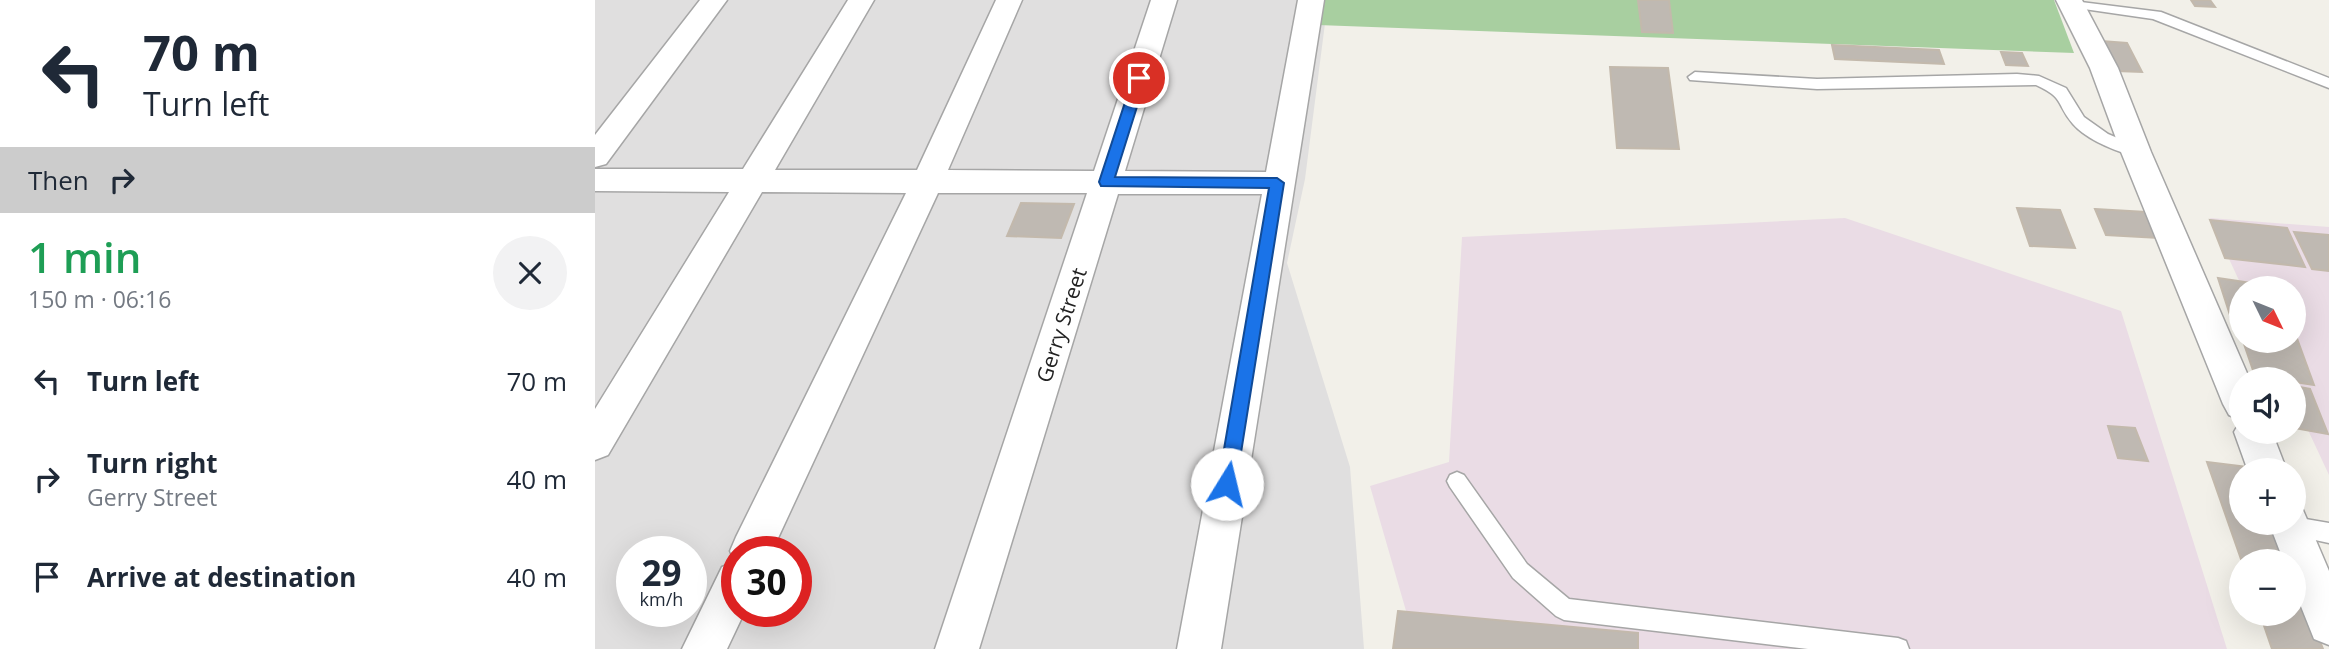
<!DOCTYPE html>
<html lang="en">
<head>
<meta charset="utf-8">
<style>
  :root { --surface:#fff; --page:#f2f2f3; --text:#1f2937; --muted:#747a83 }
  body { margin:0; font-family:"Open Sans",sans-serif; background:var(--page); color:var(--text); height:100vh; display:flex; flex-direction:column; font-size:26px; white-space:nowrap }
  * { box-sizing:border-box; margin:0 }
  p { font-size:23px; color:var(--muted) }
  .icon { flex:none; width:38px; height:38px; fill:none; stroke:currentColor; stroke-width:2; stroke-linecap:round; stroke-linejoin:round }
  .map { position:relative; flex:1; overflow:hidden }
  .drawer { display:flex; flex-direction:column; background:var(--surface); width:595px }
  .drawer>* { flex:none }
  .guide { background:#fff; color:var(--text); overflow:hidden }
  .needle { width:46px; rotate:133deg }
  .controls { position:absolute; left:1634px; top:276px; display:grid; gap:14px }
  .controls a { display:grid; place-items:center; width:77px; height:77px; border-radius:50%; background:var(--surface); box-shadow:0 7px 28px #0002; font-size:35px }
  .speed { position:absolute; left:21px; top:536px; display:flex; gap:14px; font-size:35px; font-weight:700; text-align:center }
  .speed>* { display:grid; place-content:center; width:91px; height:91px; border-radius:50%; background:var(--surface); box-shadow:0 7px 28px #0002; line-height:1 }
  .speed small { font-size:18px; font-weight:400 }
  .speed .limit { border:10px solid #d22; background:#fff; color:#111 }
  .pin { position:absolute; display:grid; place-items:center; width:60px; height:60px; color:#fff; margin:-30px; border:4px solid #fff; border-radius:50%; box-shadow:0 2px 7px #0007 }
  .me { position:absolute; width:77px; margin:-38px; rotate:9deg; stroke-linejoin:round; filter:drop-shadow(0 0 5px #0008) }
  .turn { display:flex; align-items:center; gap:24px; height:147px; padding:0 28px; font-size:32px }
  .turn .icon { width:91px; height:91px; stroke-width:2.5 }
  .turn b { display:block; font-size:49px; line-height:60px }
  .then { display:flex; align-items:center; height:66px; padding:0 28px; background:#0003; gap:14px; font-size:26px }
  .round { display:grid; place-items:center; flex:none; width:74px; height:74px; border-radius:37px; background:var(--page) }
  .head { display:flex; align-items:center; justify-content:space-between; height:119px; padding:0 28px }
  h1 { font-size:42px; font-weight:600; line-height:52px; color:#1e9e55 }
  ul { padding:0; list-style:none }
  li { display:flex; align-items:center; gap:21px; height:98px; padding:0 28px }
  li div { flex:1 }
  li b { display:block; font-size:26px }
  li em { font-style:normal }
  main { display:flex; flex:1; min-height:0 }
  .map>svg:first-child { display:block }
  .residential { fill:#e0dfdf; fill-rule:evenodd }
  .industrial { fill:#eadce5 }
  .forest { fill:#a8cfa0 }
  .building { fill:#bfb9b2; stroke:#c3b9ac; stroke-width:2 }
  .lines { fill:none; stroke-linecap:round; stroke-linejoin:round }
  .service-casing { stroke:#a6a6a6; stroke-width:3 }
  .minor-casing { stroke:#a6a6a6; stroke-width:3 }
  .service { fill:#fff; fill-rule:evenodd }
  .minor { fill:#fff; fill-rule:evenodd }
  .route { fill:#1a73e8; stroke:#114b97; stroke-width:2 }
  .labels { text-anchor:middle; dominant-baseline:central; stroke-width:5; stroke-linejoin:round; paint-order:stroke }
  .street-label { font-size:21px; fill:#222; stroke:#fff }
</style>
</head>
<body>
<main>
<section class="drawer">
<div class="guide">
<div class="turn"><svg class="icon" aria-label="left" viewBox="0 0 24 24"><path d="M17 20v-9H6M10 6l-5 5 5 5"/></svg><div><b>70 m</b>Turn left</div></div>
<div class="then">Then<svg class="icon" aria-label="right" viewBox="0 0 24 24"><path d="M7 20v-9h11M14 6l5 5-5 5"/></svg></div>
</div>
<div class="head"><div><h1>1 min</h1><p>150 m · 06:16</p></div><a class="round"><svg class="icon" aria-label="close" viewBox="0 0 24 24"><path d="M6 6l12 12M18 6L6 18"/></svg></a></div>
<ul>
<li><svg class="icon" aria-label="left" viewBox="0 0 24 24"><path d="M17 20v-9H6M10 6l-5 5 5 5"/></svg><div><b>Turn left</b></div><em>70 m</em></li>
<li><svg class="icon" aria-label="right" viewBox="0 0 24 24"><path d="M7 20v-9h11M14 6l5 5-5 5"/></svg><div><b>Turn right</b><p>Gerry Street</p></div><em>40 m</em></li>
<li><svg class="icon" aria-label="arrive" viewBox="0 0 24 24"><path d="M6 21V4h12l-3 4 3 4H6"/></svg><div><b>Arrive at destination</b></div><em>40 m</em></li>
</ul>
</section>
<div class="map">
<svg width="1734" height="649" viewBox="0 0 1734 649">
  <rect width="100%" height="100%" fill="#f2f0e9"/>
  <path class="residential" d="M0,0H733L710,179L692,263L755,467L769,649H0ZM37,551H96V611H37ZM142,551H201V611H142Z"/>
  <path class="industrial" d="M1250,218L1526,311L1632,649H822L775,486L854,462L867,237Z
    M1615,218L1734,227V475L1699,400V380H1690L1672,341H1699V289H1648Z"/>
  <path class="forest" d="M727,0H1459L1479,53L723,25Z"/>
  <path class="building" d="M1043,0H1074L1078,33L1047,32Z
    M1596,0H1615L1620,7L1600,6Z
    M1506,41L1532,43L1547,72L1521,71Z
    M1237,45L1344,50L1349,64L1240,59Z
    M1406,52L1427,53L1433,66L1411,65Z
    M1015,67L1073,68L1084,149L1022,148Z
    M426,203L479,204L466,238L412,236Z
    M1422,208L1465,210L1480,248L1435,246Z
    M1500,209L1551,212L1563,238L1511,235Z
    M1615,220L1692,228L1710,267L1630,258Z
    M1699,232L1734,235V271L1717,269Z
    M1623,278L1669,285L1670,289H1647V320L1636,318Z
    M1700,333L1719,385L1699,382V380L1660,376L1648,341H1699Z
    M1699,386L1715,389L1733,434L1699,428Z
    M1513,426L1540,428L1553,461L1523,458Z
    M1612,462L1660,468L1661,471H1647V523H1681L1695,562H1647Z
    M1699,573L1728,649H1677L1665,614H1699Z
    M803,611L1043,633V649H798Z"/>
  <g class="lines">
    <defs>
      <path id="service" d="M1470,0L1566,12L1734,78V88L1558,19L1475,7L1470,6Z
        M1100,72L1222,79L1422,74L1444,76L1471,88L1489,117L1513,134L1546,148L1549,152L1541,157C1521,151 1492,140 1478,124C1460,103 1471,99 1441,85L1222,89L1095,80L1093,77Z
        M862,472L869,475L932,564L974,599L1303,638L1311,641L1314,649H1213L969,620L961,616L918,578L855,487L852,481L855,475Z
        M1699,517L1734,523V543L1688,533L1686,523H1699Z"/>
      <path id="minor" d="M105,0H132L11,164L0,167V135Z
        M253,0H279L180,170H322L401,0H427L353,170L499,171L556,0H582L530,171L671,172L703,0H729L626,649H582L667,194H523L384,649H340L492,193H343L177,551H142V611H150L132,649H87L127,567L140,562L135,551L141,537L311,193L167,192L13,455L0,460V409L134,192L0,191V169H148Z
        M1461,0H1487L1523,68L1556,152L1655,380H1647V432H1677L1692,471H1653L1639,432L1646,420L1634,415L1628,404L1526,152L1495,68Z
        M1699,506L1708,510L1734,571V645L1719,639L1699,589V562H1689L1674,523H1699Z"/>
    </defs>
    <use href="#service" class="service-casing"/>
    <use href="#minor" class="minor-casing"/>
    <use href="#service" class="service"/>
    <use href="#minor" class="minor"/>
  </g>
  <path class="route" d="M544,74L551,78L520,177L682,178L689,183L641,484L638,490L632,493L625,490L623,484L674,188L506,186L504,182L538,78Z"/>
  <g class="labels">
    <g class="street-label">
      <text transform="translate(466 325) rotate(-72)">Gerry Street</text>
    </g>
  </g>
</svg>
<div class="controls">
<a><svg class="needle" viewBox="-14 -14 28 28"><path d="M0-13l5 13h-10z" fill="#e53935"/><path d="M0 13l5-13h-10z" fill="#747a83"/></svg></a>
<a><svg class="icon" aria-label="sound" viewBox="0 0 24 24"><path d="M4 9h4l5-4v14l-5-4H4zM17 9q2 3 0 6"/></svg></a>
<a>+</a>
<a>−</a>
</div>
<div class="speed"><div>29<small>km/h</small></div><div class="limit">30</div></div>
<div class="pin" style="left:544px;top:78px;background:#d93025"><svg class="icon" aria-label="arrive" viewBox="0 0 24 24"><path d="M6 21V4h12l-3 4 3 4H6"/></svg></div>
<svg class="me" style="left:632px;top:484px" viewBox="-20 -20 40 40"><circle r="19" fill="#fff"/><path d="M0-13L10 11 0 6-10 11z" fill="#1a73e8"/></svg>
</div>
</main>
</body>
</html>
